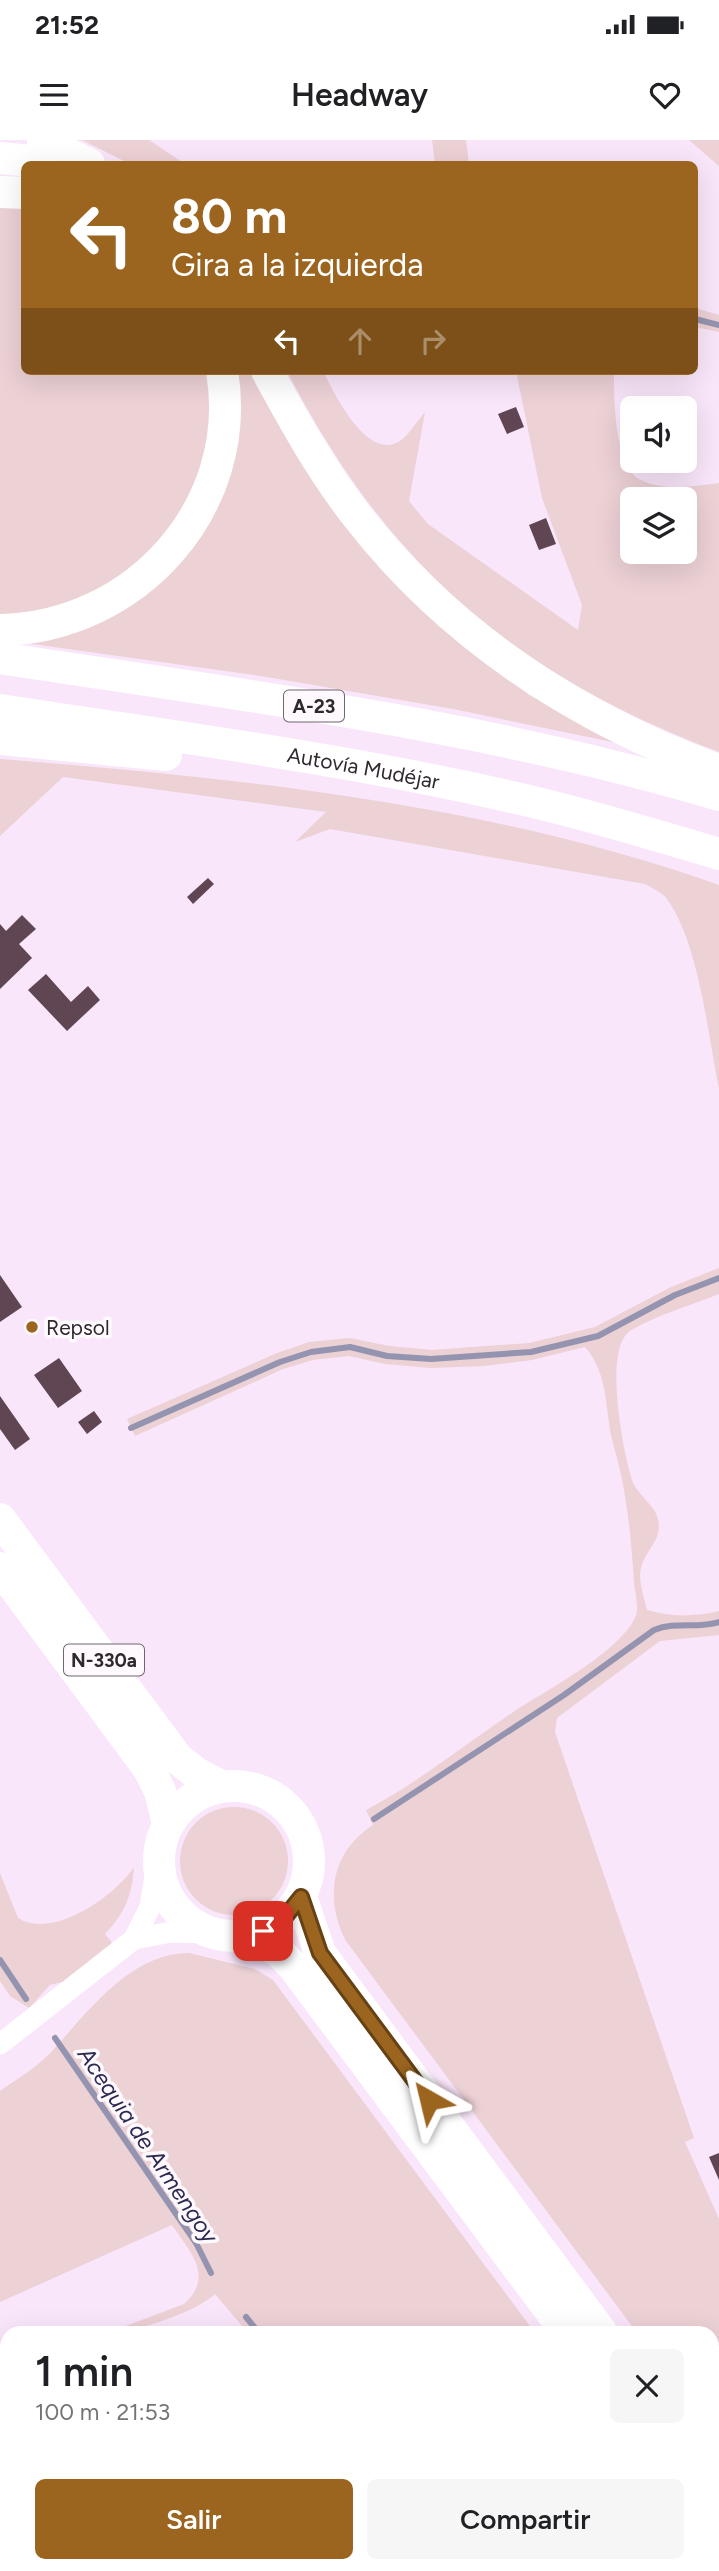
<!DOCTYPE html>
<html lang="es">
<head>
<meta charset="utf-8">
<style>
  :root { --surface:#fff; --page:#f6f6f6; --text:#202124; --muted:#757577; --accent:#9b641f }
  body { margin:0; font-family:Figtree,sans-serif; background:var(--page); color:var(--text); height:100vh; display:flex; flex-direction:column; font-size:26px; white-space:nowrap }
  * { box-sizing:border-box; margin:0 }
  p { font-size:23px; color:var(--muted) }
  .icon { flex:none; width:38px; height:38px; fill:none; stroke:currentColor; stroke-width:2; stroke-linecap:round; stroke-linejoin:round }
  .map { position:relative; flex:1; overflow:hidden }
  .drawer { position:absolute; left:0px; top:2186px; width:719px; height:247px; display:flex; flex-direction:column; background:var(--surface); border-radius:21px 21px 0 0; box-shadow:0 7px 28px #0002 }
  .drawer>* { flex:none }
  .hud { position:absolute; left:21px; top:21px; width:677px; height:214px; border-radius:10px; box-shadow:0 7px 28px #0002; background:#9b641f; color:#fff; overflow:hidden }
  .fabs { position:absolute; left:620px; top:256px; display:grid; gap:14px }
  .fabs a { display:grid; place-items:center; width:77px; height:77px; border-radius:10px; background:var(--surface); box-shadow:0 7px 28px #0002; font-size:35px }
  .pin { position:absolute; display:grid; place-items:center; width:60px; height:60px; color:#fff; margin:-30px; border-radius:14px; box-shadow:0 4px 10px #0006 }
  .me { position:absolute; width:77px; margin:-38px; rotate:323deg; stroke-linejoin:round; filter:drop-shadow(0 0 5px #0008) }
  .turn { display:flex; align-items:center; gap:24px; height:147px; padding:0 35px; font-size:32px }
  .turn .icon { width:91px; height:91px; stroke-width:2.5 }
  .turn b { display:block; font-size:49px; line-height:60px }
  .lanes { display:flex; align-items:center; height:66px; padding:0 35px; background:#0003; justify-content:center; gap:35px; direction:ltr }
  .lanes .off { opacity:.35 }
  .round { display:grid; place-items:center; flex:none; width:74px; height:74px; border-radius:10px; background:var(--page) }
  .summary { display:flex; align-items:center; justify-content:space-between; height:119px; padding:0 35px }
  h1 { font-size:42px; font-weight:600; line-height:52px }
  .cta { display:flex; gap:14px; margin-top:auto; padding:14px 35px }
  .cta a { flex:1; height:80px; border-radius:10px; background:var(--accent); color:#fff; font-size:28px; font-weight:600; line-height:80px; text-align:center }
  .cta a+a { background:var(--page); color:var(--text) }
  .status { display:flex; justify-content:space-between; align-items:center; height:49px; padding:0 35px; background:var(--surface); direction:ltr }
  .status svg { height:19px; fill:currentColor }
  header { display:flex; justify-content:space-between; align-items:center; height:91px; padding:0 35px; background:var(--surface); font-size:32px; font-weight:600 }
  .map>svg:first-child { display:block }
  .green { fill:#ecd1d5; fill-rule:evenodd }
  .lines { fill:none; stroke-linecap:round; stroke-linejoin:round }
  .stream { stroke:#9494b0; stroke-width:6 }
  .building { fill:#604553 }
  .minor { stroke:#fff; stroke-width:21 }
  .highway { stroke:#fff; stroke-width:32 }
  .route-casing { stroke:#654114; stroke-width:18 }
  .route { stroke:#9b641f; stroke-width:12 }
  .poi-dot { fill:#9b641f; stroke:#fdf9fd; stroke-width:2.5 }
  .labels { text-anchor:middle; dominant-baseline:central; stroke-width:7; stroke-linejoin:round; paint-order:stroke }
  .shield { fill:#fdf9fd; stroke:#6e676d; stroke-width:2 }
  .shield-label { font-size:19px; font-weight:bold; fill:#30282f }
  .street-label { font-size:21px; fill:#30282f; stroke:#fdf9fd }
  .poi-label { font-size:21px; fill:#30282f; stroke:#fdf9fd; text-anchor:start }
  .water-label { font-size:23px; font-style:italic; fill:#2c2851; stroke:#fdf9fd }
</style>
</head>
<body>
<div class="status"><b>21:52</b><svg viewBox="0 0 49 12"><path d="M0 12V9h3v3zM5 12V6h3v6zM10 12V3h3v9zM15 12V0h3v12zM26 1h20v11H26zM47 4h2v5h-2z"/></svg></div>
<header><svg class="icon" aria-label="menu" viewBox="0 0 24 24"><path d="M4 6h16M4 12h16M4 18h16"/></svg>Headway<svg class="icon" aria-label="heart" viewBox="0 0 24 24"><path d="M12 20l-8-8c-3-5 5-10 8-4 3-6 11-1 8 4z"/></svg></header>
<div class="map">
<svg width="719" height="2431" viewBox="0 0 719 2431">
  <rect width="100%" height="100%" fill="#fae6fa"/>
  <path class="green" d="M82,0H149L185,24H130Z
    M432,0H466L469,24H435Z
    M689,0H719V26Z
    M0,61L24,62V231H212C212,254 215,283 210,306C190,384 134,441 58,466C40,472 19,473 0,476Z
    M695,168L719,175V192L695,187Z
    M235,231H256L461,500L529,555L622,604L453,569L261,536L25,503L177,425Z
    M287,231H323C334,253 367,322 400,301C409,295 417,281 425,272L409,361L428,384L578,490L582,465L542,358L516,231H614C614,257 614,324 639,339C662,352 695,346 719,343V612C516,536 386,425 287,231ZM632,359H684V411H632Z
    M0,619C241,638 490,664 719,745V949C708,895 699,803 667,759C663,753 652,748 645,744L330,689L295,702L326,672L63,637L0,696Z
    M719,1128V1154C692,1165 654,1176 630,1191C603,1209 623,1312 632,1340C637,1355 655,1365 658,1379C663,1401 645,1409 641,1428C638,1441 644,1457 647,1470C670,1477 695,1477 719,1471V1495L660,1501L557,1578L555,1592L694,1998L685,2002L719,2079V2305L712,2296V2193H637L346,1801C324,1759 331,1712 373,1685L366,1670C419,1642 463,1606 512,1573C543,1552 623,1511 636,1475C639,1467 635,1452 634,1443C631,1396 627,1352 614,1307C604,1273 610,1235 585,1207L532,1220L484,1226L431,1228L385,1224L349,1216L313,1220L283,1229L135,1296L127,1279L277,1213L309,1202L350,1198L389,1206L432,1210L529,1203L595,1187L671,1147Z
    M180 1721a54 54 0 1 1 108 0a54 54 0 1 1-108 0Z
    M134,1727C132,1755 125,1773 105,1794L112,1803L66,1841L50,1845L29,1868L10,1856L0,1841V1733L18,1778C53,1800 115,1756 134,1727Z
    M189,1813L255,1829L273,1840L535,2193H248L215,2154C197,2172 133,2193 107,2193L184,2164C215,2136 190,2112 172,2085L0,2162V1951C17,1939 38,1927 52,1911C88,1872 130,1813 189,1813Z
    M276,2426H411L416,2431H273Z
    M516,2426H629L620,2431H519Z"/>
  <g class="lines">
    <path class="stream" d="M695,179L719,185
      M131,1288L280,1222L311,1212L350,1207L387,1216L431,1219L531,1212L598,1196L675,1155L719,1138
      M374,1679L564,1555L654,1490C676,1481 698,1489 719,1482
      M0,1820L26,1859
      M55,1898L196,2103L211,2133
      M246,2177L259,2193
      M286,2431L289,2426"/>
  </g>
  <path class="building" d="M516,267L524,287L507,294L498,274Z
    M546,378L556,404L539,410L529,385Z
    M208,738L214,744L193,764L187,757Z
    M22,775L36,789L19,804L32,818L0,849V784L6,791Z
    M46,834L71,862L88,846L100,860L67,891L28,850Z
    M0,1135L22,1167L0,1182Z
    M59,1218L82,1251L58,1268L34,1235Z
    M0,1256L30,1299L15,1310L0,1289Z
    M94,1271L102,1282L87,1294L78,1282Z
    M719,2013V2040L709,2017Z"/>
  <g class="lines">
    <path class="minor" d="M134,1799L171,1792L212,1793
      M0,1904L134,1799L150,1767L159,1713"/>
    <g class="highway">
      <path d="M43,2L89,24"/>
      <path d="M0,18L61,24"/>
      <path d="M0,52L24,53"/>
      <path d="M267,231C294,281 322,331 357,376C450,496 578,579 719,630"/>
      <path d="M0,490C135,488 245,367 222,231"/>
      <path d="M0,518C242,555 484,585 719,655"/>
      <path id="s1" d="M0,570C177,597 355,620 529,661C593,676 656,695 719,714"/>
      <path d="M0,599L166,615"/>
      <path d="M0,1379L178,1619L196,1633L221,1646"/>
      <path d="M0,1428L149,1629L160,1651L168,1684"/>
      <circle cx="234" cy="1721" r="75"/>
      <path d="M301,1757L320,1813L602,2193"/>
      <path d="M251,1794L279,1812L293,1826L567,2193"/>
      <path d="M712,2341L719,2350"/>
      <path d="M712,2389L719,2398"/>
    </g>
  </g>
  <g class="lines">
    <defs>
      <path id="route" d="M263,1791L285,1777L301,1757L320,1813L429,1960"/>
    </defs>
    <use href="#route" class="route-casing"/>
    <use href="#route" class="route"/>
  </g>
  <circle class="poi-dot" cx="32" cy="1187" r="7"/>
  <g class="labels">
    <g class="shield">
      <rect x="284" y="550.5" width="60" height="31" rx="5"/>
      <rect x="64" y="1504.5" width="80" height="31" rx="5"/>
    </g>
    <g class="shield-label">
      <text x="314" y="566">A-23</text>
      <text x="104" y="1520">N-330a</text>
    </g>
    <g class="street-label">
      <text stroke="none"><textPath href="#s1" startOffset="368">Autovía Mudéjar</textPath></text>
    </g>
    <g class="poi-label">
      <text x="46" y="1187">Repsol</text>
    </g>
    <g class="water-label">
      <text transform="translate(148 2005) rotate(56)">Acequia de Armengoy</text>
    </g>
  </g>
</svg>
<div class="fabs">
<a><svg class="icon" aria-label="sound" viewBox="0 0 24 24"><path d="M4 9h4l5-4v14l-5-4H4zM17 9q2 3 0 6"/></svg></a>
<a><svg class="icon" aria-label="layers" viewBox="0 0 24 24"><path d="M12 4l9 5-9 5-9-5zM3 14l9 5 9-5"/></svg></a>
</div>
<div class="pin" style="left:263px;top:1791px;background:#d93025"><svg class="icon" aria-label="arrive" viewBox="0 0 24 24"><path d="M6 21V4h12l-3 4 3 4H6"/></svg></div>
<svg class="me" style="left:429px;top:1960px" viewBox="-20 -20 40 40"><path d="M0-17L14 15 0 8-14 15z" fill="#9b641f" stroke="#fff" stroke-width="4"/></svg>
<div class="hud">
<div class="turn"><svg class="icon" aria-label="left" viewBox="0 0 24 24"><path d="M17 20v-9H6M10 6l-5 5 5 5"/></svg><div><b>80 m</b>Gira a la izquierda</div></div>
<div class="lanes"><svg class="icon" aria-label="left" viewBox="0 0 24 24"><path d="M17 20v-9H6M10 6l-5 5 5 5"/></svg><svg class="icon off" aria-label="ahead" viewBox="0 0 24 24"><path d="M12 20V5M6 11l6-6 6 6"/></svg><svg class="icon off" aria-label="right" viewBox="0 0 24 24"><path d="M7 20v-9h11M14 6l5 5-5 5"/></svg></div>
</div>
<section class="drawer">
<div class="summary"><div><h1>1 min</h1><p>100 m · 21:53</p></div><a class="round"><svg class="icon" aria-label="close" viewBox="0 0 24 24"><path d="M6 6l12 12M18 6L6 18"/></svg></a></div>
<div class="cta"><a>Salir</a><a>Compartir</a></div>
</section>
</div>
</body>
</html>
